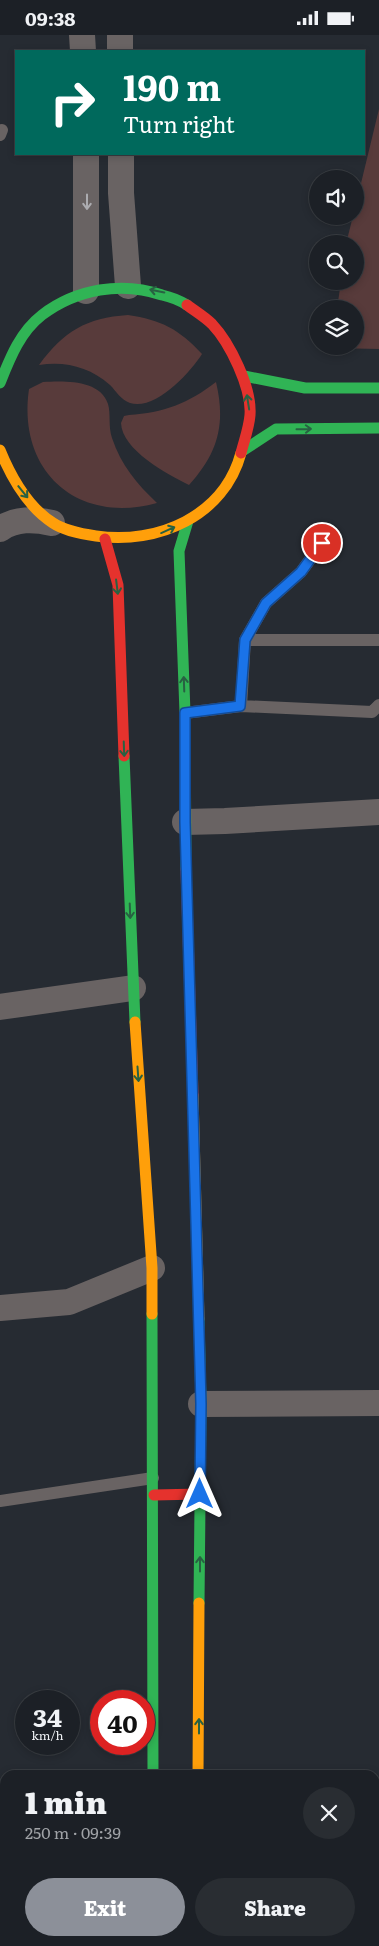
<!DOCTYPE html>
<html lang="en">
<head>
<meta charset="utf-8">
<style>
  :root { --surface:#1c2026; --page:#292d32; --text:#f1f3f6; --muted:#a0a3a7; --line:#3a3e43; --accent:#8c9099 }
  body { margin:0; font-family:Literata,serif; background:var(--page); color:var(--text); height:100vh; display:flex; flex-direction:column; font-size:19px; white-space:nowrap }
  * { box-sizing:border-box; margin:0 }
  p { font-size:16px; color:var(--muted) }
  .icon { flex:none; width:28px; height:28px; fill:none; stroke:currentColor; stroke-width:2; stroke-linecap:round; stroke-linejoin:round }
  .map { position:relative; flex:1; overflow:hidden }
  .drawer { position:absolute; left:0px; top:1735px; width:380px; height:176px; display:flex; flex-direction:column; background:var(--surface); border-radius:15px 15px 0 0; box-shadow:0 2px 8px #0003,0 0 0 1px var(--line) }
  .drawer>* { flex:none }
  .top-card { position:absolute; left:15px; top:15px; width:350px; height:105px; border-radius:0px; box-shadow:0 2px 8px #0003,0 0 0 1px var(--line); background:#00695c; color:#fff; overflow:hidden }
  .controls { position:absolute; left:309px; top:135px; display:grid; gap:10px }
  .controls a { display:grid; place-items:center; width:55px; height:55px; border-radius:50%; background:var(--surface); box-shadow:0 2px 8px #0003,0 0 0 1px var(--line); font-size:25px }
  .speed { position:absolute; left:15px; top:1655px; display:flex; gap:10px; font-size:25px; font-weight:700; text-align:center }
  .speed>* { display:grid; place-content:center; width:65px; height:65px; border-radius:50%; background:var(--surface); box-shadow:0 2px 8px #0003,0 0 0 1px var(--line); line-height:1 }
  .speed small { font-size:12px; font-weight:400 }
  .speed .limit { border:8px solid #d22; background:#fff; color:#111 }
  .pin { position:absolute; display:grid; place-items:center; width:42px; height:42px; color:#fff; margin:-21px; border:2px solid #fff; border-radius:50%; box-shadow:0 1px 5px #0007 }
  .me { position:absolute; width:55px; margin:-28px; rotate:0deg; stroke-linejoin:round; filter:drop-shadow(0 0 4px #0008) }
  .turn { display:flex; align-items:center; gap:18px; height:105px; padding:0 25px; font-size:22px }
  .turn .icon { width:65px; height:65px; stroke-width:2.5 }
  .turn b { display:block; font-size:35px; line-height:42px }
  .round { display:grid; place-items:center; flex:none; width:52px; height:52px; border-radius:26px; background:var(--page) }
  .head { display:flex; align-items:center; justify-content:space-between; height:85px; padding:0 25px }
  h1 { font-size:30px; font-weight:800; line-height:38px }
  .action { display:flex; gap:10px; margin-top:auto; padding:10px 25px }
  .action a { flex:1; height:58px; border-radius:30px; background:var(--accent); color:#fff; font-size:20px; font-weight:800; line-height:58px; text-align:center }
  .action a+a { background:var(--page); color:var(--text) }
  .status { display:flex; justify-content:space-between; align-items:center; height:35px; padding:0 25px; background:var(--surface); direction:ltr }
  .status svg { height:14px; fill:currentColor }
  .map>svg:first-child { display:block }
  .green { fill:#583b3b }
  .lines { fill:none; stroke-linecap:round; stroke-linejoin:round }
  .lane { stroke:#696363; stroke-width:12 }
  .street { stroke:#696363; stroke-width:26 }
  .fast { stroke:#30b455; stroke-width:11 }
  .slow { stroke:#ff9f0a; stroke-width:11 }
  .jam { stroke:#e5322d; stroke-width:11 }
  .oneway { stroke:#acacb0 }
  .oneway2 { stroke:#286142 }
  .route-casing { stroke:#114b97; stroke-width:12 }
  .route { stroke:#1a73e8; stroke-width:9 }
</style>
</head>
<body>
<div class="status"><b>09:38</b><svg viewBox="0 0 49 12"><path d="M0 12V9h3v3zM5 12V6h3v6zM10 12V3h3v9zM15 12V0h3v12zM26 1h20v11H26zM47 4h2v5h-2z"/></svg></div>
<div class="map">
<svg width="379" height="1911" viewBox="0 0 379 1911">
  <rect width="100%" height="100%" fill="#262b32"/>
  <path class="green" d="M379,74V314L332,313V311H355V274H337L341,246H355V209H346L353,181H355V173Z
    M128,280C161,285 179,294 202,319C190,338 155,376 130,368C121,365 116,356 110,350C89,332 66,326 39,330C64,296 86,283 128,280Z
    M43,347C63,346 100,344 108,369C111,379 108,391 112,403C121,430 137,449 157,468C77,490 17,436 29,354Z
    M216,347C226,389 218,418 189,450C167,439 122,415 121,388L124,381L129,380C163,378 189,368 216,347Z"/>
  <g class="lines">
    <path class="lane" d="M0,100L2,95
      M245,605H379
      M241,671L245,605L266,568L301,537L322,508
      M185,678L241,671L372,677L379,670
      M0,1466L153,1443"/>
    <path class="street" d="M82,0L83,16
      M120,0V16
      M86,119V256
      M121,119V158L128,251
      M0,494C16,483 34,484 52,488
      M185,787L225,786L379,777
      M0,972L133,953
      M0,1273L69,1267L152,1233
      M201,1369L379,1368"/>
    <path class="fast" d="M244,341L305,353H379
      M0,348C10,323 20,297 42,280C76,254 122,246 162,260C171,262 179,265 187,270
      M244,415L276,394L379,393
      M124,721L135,987
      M186,834L185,678L179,516L188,486
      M152,1279L153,1740
      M199,1284L201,1369L199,1568
      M100,1911L111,1906"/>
    <path class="slow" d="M0,415C11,442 28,472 53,488C65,496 82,499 96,501C158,510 224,481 241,418
      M135,987L152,1233V1279
      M193,1060L199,1284
      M198,1740L199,1568"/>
    <path class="jam" d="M187,270C195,276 205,282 212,289C230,308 252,353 250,380C249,393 244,406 241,418
      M105,504L118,550L124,721
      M186,834L193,1060
      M154,1460L200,1459
      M197,1906V1911"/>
  </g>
  <defs><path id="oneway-shaft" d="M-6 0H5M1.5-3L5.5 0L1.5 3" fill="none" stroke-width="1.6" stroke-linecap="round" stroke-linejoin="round" transform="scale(1.25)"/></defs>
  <use class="oneway" href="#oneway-shaft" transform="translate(87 167) rotate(90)"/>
  <g class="oneway2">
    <use href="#oneway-shaft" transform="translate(157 256) rotate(-168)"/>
    <use href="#oneway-shaft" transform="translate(248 367) rotate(-99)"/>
    <use href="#oneway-shaft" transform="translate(304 394) rotate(-1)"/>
    <use href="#oneway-shaft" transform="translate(23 457) rotate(51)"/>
    <use href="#oneway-shaft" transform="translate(168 495) rotate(-24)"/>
    <use href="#oneway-shaft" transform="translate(117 552) rotate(83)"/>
    <use href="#oneway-shaft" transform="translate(184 649) rotate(-92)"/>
    <use href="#oneway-shaft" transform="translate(124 714) rotate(88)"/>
    <use href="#oneway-shaft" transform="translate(130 876) rotate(88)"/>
    <use href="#oneway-shaft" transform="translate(138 1039) rotate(86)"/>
    <use href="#oneway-shaft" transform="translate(200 1529) rotate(-90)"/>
    <use href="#oneway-shaft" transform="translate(199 1691) rotate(-90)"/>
  </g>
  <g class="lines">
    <defs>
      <path id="route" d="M200,1459L201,1369L185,787V678L240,671L245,605L266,568L301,537L322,508"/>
    </defs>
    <use href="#route" class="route-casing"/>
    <use href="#route" class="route"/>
  </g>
</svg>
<div class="controls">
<a><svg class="icon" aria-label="sound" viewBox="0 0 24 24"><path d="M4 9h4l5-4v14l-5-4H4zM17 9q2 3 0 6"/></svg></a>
<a><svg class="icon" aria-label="search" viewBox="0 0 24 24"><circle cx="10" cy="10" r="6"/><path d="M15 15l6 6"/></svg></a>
<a><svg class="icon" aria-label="layers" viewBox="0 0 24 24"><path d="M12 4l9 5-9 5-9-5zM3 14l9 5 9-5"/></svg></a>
</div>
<div class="speed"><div>34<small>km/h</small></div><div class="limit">40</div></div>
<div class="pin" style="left:322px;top:508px;background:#d93025"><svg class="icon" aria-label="arrive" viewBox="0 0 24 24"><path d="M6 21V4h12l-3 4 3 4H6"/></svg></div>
<svg class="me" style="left:200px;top:1459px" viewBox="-20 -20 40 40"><path d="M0-17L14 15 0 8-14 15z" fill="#1a73e8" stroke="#fff" stroke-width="4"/></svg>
<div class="top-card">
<div class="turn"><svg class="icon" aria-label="right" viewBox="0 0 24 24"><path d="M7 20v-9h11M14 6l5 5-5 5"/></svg><div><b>190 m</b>Turn right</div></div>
</div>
<section class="drawer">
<div class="head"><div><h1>1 min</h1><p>250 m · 09:39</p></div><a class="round"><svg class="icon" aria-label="close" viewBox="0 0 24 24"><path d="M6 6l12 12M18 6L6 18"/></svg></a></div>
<div class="action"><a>Exit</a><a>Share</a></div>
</section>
</div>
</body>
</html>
